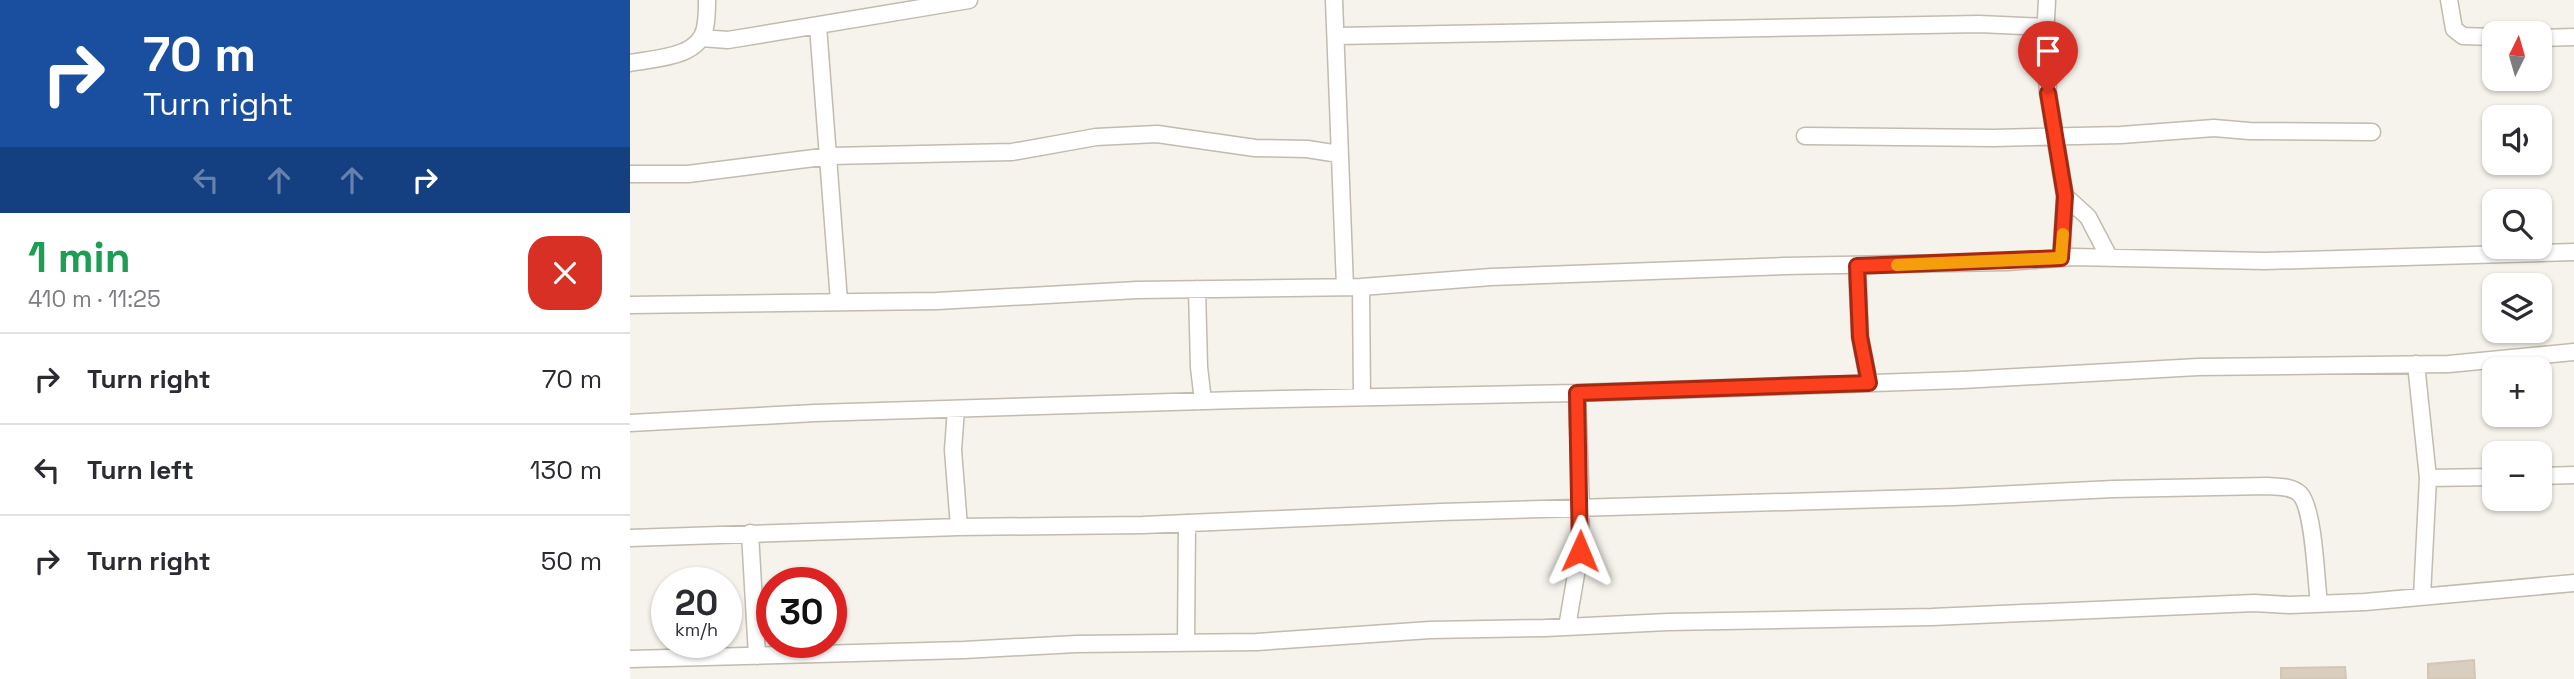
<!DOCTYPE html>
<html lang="en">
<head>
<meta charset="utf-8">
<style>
  :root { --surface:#fff; --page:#f2f2f3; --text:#2b2b33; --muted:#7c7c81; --line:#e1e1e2 }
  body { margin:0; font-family:"Space Grotesk",sans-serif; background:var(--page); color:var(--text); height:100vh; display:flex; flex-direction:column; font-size:26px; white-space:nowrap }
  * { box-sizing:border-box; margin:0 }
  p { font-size:23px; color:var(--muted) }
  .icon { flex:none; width:38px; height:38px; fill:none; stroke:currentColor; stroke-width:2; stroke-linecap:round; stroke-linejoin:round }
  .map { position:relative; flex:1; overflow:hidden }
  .side { display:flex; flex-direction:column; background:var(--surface); width:630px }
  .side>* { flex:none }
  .top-card { background:#1a4fa0; color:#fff; overflow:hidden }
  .needle { width:46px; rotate:5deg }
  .controls { position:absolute; left:1852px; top:21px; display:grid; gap:14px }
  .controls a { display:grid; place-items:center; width:70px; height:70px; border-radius:14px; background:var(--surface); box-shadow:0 2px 5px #0004; font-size:35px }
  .speed { position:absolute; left:21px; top:567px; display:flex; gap:14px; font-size:35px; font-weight:700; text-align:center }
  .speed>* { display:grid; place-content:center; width:91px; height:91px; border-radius:50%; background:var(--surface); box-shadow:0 2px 5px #0004; line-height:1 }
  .speed small { font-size:18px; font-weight:400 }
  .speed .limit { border:10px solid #d22; background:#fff; color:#111 }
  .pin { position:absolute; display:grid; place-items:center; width:60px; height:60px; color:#fff; margin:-72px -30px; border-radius:50% 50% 50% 0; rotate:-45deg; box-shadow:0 0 7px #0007 }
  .pin .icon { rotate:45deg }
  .me { position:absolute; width:77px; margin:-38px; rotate:1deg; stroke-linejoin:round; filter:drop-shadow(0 0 5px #0008) }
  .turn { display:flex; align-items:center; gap:24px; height:147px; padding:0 28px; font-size:32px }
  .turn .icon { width:91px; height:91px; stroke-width:2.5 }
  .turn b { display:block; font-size:49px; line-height:60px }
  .lanes { display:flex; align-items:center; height:66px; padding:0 28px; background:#0003; justify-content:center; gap:35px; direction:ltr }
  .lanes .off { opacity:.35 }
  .round { display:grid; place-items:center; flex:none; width:74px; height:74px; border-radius:21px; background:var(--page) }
  .overview { display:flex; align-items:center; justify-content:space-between; height:119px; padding:0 28px }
  h1 { font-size:42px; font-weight:700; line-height:52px; color:#1e9e55 }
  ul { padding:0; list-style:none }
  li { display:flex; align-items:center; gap:21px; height:91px; padding:0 28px; border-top:2px solid var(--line) }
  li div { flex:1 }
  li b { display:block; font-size:26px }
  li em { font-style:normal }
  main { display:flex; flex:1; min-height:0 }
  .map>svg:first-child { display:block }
  .building { fill:#d8cfc1; stroke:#d3c7b4; stroke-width:2 }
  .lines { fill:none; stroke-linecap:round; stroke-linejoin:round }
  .minor-casing { stroke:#c2bbae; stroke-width:19 }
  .minor { stroke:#fff; stroke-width:16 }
  .route-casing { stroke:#a42913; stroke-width:18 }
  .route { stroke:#fc3f1d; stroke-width:12 }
  .slow { stroke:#f59e0b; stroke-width:12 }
</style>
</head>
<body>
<main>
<section class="side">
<div class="top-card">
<div class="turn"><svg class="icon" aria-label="right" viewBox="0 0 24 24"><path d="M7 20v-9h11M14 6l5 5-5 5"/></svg><div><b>70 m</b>Turn right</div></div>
<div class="lanes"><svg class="icon off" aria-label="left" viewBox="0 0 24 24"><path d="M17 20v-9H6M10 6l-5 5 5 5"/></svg><svg class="icon off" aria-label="ahead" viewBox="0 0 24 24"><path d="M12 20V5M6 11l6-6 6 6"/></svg><svg class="icon off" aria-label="ahead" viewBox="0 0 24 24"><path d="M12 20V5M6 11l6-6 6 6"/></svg><svg class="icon" aria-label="right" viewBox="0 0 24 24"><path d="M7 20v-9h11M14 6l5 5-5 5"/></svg></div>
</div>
<div class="overview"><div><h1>1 min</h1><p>410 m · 11:25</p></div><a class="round" style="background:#d93025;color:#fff"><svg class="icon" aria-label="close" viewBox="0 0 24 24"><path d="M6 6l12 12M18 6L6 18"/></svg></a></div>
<ul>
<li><svg class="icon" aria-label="right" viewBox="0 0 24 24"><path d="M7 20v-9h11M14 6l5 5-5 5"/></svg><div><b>Turn right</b></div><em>70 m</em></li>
<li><svg class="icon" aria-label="left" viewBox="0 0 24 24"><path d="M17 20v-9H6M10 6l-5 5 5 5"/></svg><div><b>Turn left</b></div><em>130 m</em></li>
<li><svg class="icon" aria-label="right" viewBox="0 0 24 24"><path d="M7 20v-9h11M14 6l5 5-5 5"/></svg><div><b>Turn right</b></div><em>50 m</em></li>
</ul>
</section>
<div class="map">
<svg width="1944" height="679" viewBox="0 0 1944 679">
  <rect width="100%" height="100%" fill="#f6f3ec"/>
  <path class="building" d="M1844,660L1845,679H1798V664Z
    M1715,667L1716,679H1651V668Z"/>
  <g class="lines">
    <defs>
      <path id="minor" d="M704,0L715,287
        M1417,0L1415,38L1418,93L1435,196L1431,258
        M1819,0L1824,29L1833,36L1864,37
        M188,26L209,301
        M707,36L1349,24L1416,27
        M71,38L98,40L339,0
        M1909,38L1944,37
        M0,63C25,58 69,58 75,28C77,19 77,9 77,0
        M1175,136L1363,138L1491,135L1584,128L1619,131L1742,132
        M0,174H58L200,156L382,152L466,137L527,134L625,148L677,149L709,154
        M1435,196L1458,217L1479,257
        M1227,266L1230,337L1239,383
        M731,287L732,397
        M567,289L569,367L573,401
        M0,305L307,301L507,290L731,287L861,277L1154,266L1377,262L1443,257L1635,261L1944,252
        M1786,364L1798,478L1792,596
        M326,409L323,450L329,527
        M0,423L185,413L607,400L947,393L1332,380L1568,367L1819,364L1944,352
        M1909,476L1944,475
        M1798,478L1864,477
        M120,533L127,656
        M0,538L329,527L513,525L811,512L1324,497L1483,489L1638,486C1649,487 1662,486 1670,494C1684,509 1686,580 1689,604
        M937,627L950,551L951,509L947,393
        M556,642L557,523
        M0,659L334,650L446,644L627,642L800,630L915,628L1038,622L1302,617L1624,603L1660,605L1735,602L1944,583"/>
    </defs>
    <use href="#minor" class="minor-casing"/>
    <use href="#minor" class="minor"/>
  </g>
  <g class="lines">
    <defs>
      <path id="route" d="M950,551L947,393L1239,383L1230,337L1227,266L1431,258L1435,196L1418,93"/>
    </defs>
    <use href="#route" class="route-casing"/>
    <use href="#route" class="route"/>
    <path class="slow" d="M1267,265L1431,258L1433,234"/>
  </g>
</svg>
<div class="controls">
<a><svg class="needle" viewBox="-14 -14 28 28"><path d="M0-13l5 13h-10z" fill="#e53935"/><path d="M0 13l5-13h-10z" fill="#7c7c81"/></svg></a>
<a><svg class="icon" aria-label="sound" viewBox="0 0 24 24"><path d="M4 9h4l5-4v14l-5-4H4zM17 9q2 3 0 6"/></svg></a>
<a><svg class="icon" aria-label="search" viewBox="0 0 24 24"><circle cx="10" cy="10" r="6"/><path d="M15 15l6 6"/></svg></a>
<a><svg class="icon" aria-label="layers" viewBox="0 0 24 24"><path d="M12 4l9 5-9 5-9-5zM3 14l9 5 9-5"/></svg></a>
<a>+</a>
<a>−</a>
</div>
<div class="speed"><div>20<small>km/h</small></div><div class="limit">30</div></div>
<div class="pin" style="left:1418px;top:93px;background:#d93025"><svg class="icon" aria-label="arrive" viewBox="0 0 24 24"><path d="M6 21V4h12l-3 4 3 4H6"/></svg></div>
<svg class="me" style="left:950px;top:551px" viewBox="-20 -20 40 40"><path d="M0-17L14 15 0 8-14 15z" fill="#fc3f1d" stroke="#fff" stroke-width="4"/></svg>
</div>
</main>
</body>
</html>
